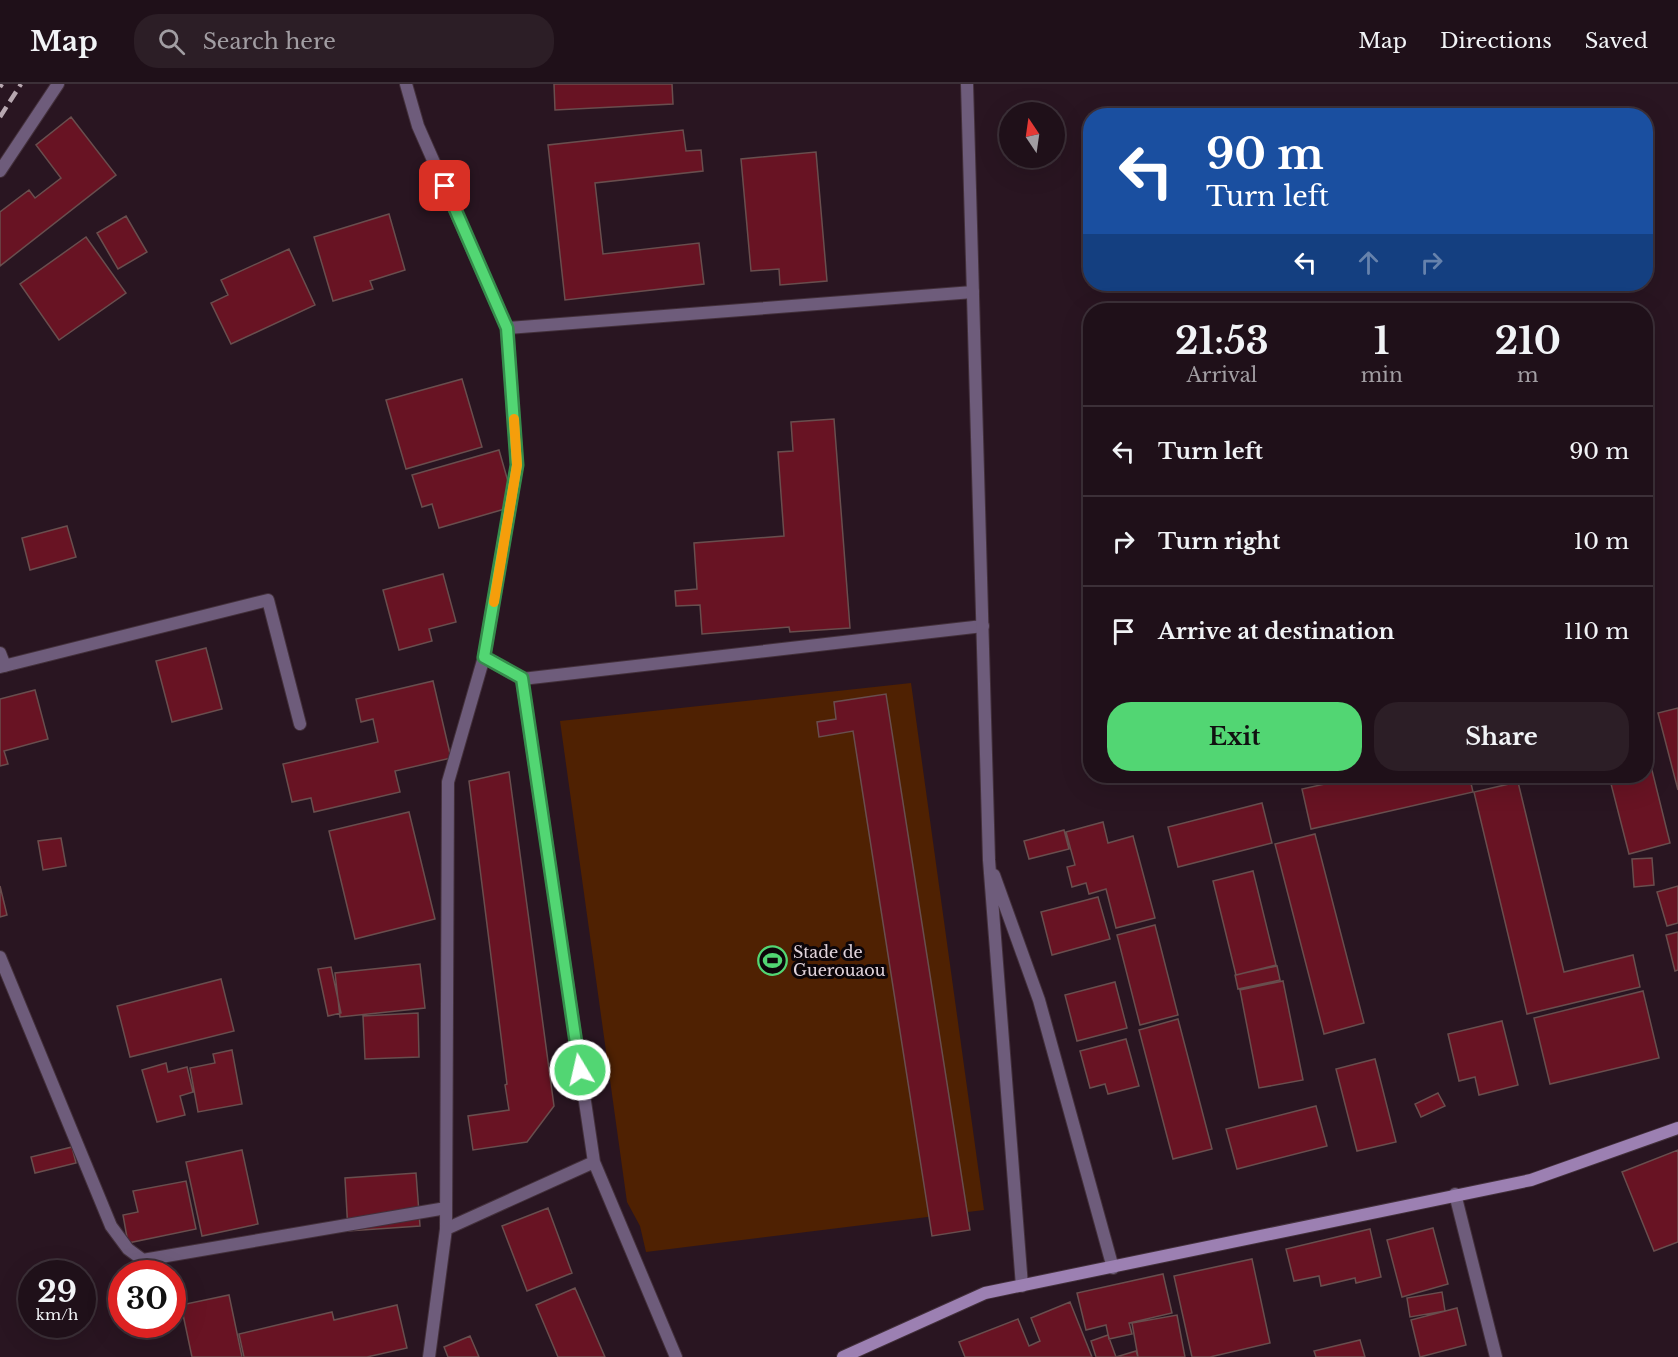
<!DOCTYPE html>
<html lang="en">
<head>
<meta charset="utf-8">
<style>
  :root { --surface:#1f1019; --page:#2c1e26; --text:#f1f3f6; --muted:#a19da2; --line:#3c3038; --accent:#52d673 }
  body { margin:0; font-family:"Libre Baskerville",serif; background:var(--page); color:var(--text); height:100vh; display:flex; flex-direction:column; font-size:22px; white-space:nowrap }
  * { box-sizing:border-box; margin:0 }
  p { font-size:20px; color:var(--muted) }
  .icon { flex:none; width:33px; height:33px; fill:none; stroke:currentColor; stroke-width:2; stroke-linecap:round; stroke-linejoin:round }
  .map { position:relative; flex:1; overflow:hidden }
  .side { position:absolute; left:1083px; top:219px; width:570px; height:480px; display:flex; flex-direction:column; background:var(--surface); border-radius:24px; box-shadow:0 6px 24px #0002,0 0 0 2px var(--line) }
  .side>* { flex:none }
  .banner { position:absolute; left:1083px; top:24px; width:570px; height:183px; border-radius:24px; box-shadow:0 6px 24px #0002,0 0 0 2px var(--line); background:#1a4fa0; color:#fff; overflow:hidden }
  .needle { width:39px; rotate:347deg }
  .fabs { position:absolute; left:999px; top:18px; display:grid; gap:12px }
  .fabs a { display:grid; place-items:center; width:66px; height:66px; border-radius:50%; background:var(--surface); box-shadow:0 6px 24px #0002,0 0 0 2px var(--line); font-size:30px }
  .speed { position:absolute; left:18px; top:1176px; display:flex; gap:12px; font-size:30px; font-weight:700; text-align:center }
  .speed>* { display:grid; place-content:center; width:78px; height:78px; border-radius:50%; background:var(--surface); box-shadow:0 6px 24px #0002,0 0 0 2px var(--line); line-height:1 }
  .speed small { font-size:15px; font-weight:400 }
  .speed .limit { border:9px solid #d22; background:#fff; color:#111 }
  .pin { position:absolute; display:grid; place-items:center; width:51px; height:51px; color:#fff; margin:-26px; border-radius:12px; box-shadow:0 3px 9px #0006 }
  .me { position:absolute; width:66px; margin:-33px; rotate:351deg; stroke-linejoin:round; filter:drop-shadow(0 0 4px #0008) }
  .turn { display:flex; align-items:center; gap:21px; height:126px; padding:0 24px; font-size:27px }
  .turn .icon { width:78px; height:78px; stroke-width:2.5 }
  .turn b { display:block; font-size:42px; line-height:51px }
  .lanes { display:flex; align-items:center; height:57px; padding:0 24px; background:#0003; justify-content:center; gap:30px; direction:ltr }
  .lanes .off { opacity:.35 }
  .eta { display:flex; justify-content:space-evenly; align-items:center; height:102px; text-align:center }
  .eta b { font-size:36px; font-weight:700; line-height:42px }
  .action { display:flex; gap:12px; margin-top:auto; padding:12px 24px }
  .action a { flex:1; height:69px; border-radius:24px; background:var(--accent); color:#111; font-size:24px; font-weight:700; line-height:69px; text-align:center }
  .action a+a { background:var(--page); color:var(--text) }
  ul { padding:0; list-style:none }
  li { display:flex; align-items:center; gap:18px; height:90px; padding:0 24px; border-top:2px solid var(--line) }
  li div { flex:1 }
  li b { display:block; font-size:22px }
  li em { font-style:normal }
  header { display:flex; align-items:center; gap:36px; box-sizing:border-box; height:84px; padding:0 30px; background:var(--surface); border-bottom:2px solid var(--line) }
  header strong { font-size:28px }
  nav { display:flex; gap:33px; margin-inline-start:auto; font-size:21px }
  .search { width:420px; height:54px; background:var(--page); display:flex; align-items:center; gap:15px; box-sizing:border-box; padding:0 21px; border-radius:24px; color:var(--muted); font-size:22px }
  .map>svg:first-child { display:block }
  .green { fill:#4f2102 }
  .building { fill:#681323; stroke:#694e4e; stroke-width:1.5 }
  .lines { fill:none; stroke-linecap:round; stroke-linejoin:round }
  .minor-casing { stroke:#43303b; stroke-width:14 }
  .tertiary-casing { stroke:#43303b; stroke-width:14 }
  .secondary-casing { stroke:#43303b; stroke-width:14 }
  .minor { stroke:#6e5c7b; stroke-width:12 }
  .tertiary { stroke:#6e5c7b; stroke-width:12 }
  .secondary { stroke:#9c80b2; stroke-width:12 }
  .rail { stroke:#b7a7b0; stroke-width:4.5; stroke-dasharray:12 6; stroke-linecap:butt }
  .route-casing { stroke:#358b4b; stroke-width:15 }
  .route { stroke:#52d673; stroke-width:10 }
  .slow { stroke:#f59e0b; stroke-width:10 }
  .labels { text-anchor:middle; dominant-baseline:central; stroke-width:6; stroke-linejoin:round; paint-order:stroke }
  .poi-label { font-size:16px; fill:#e1d3db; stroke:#0c0509; text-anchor:start }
</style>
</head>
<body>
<header>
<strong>Map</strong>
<div class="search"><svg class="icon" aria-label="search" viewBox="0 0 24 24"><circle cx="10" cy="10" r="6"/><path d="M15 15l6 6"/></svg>Search here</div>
<nav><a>Map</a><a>Directions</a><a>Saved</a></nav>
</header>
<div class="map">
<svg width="1678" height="1273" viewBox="0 0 1678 1273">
  <rect width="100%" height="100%" fill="#291521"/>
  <path class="green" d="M911,599L984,1126L646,1168L640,1142L627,1118L560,637Z"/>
  <path class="building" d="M554,0H672L673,20L555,26Z
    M71,33L116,91L0,182V128L29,106L35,114L61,94L36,61Z
    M683,46L686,67L701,66L703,87L595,99L603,170L699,159L704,200L565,216L548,61Z
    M816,68L827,197L780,201L779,185L751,187L741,75Z
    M389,130L405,186L370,197L373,205L333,217L314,153Z
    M126,132L147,168L118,185L97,149Z
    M86,153L126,209L59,256L20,200Z
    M289,165L315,221L231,260L211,219L228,211L221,196Z
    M462,295L482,363L406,385L386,316Z
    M834,335L850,544L790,548L789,543L702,550L700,521L676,522L675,507L697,505L694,459L784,452L778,368L793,367L791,338Z
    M499,366L515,422L439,444L432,420L422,423L412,391Z
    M67,442L76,473L30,486L22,454Z
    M443,490L456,538L429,545L432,557L399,566L383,506Z
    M206,564L222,625L172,638L156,577Z
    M433,597L451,674L395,687L400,708L314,728L311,714L292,718L283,680L378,658L373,635L361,638L356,615Z
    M35,606L48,655L4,667L8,680L0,682V615Z
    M886,610L970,1146L932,1152L853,647L819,653L817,638L836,635L834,618Z
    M1678,624V706L1658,629Z
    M1646,662L1670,759L1629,770L1609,692H1646Z
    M509,688L554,1022L527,1058L473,1066L468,1032L509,1026L505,1001L507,1000L469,697Z
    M1361,692H1486L1470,695L1473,708L1311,745L1302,705Z
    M1518,698L1564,888L1633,871L1640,903L1527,930L1474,708Z
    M1262,719L1272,759L1178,783L1168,743Z
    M409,728L435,835L355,855L329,747Z
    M1103,738L1108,759L1133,752L1155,834L1116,844L1106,805L1089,810L1086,799L1072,803L1067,783L1075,781L1066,748Z
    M1064,746L1069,765L1029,775L1024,757Z
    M1315,750L1364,939L1324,950L1275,760Z
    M61,754L66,782L43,786L38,757Z
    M1652,774L1654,801L1634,803L1632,775Z
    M1253,787L1276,881L1236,891L1213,797Z
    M0,802L7,831L0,833Z
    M1678,802V839L1667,842L1657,808Z
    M1098,813L1110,855L1052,871L1041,828Z
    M1155,841L1178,931L1140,941L1117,851Z
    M1678,848V886L1675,887L1666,851Z
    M420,880L425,924L340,933L335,889Z
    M1277,882L1280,896L1238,905L1235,891Z
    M331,883L341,929L328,932L318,885Z
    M221,895L234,947L130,973L117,922Z
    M1283,897L1303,996L1259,1004L1240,906Z
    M1115,898L1127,944L1077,957L1065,911Z
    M1643,907L1659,974L1550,1000L1534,934Z
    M418,929L419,973L365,975L363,932Z
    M1178,935L1212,1065L1173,1075L1139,946Z
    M1502,937L1518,1001L1479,1011L1475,993L1459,997L1448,950Z
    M1126,955L1139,1002L1108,1010L1105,1000L1090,1004L1080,967Z
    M232,966L242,1020L198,1028L190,984L215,979L213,970Z
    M1375,975L1396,1058L1357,1067L1336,985Z
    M166,979L168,988L187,983L193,1008L180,1012L185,1031L157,1038L142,986Z
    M1438,1009L1445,1022L1421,1033L1415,1020Z
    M1316,1022L1327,1062L1237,1085L1226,1045Z
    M72,1063L76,1079L35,1089L31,1073Z
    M242,1066L258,1140L202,1152L186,1078Z
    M1678,1066V1158L1654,1167L1622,1088Z
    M416,1089L420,1142L348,1147L345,1094Z
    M186,1097L196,1145L128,1159L123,1131L138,1128L133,1107Z
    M548,1124L572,1189L527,1207L502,1142Z
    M1433,1144L1448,1200L1402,1213L1387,1156Z
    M1370,1145L1381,1193L1356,1199L1355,1194L1321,1202L1319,1192L1294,1197L1286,1165Z
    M1252,1175L1270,1259L1210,1273H1192L1174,1192Z
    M1163,1190L1172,1229L1129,1239L1132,1250L1109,1255L1106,1241L1086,1246L1077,1209Z
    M575,1204L605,1273H558L536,1221Z
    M1442,1208L1445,1227L1410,1233L1407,1214Z
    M229,1211L242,1273H192L181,1221Z
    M1070,1218L1092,1273H965L959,1258L1018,1235L1029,1262L1040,1257L1031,1234Z
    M397,1221L407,1264L367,1273H244L239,1250L332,1228L334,1236Z
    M1457,1224L1466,1261L1420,1273L1411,1236Z
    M1177,1231L1185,1273H1138L1132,1239Z
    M1108,1251L1116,1273H1096L1091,1257Z
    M470,1252L479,1273H448L444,1263Z
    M1360,1256L1365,1273H1316L1314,1267Z
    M1136,1267L1138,1273H1116Z"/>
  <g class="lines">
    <defs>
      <path id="minor" d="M406,0L418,42L507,244L517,381L484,573L448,698L446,1145L429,1273
        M0,87L58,0
        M507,244L973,208
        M0,569L5,582
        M484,573L522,595L983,542
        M0,583L268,516L300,640
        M522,595L594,1078L676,1273
        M0,873L111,1142L128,1165L143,1176L446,1124
        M1455,1110L1496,1273
        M446,1145L594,1078"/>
      <path id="tertiary" d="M967,0L989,776L1022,1202
        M994,791L1039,916L1113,1184"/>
      <path id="secondary" d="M843,1273L985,1209L1531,1096L1678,1044"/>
    </defs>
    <use href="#minor" class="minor-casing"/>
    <use href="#tertiary" class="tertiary-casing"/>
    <use href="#secondary" class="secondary-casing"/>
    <use href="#minor" class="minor"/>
    <use href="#tertiary" class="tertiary"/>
    <use href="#secondary" class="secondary"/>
    <path class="rail" d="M0,3L2,0
      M0,33L21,0"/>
  </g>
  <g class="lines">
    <defs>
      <path id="route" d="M445,102L507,244L517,381L484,573L522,594L580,986"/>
    </defs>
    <use href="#route" class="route-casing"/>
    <use href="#route" class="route"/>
    <path class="slow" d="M494,518L517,381L514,335"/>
  </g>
  <defs>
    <symbol id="stadium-ring" viewBox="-11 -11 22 22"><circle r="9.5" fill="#0c0509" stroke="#52d673" stroke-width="1.5"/><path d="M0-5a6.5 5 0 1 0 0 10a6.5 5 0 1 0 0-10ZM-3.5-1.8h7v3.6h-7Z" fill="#52d673"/></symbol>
  </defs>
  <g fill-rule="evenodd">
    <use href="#stadium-ring" x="756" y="860" width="33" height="33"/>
  </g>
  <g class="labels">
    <g class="poi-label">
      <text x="793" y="868">Stade de<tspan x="793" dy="18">Guerouaou</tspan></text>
    </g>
  </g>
</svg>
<div class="fabs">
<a><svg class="needle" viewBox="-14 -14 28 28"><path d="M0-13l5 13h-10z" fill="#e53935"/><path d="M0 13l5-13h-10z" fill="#a19da2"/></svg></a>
</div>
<div class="speed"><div>29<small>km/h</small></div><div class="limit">30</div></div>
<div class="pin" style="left:445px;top:102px;background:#d93025"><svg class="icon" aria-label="arrive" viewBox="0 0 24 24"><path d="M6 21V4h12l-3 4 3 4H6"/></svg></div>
<svg class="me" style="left:580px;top:986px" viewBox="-20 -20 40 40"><circle r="17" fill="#52d673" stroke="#fff" stroke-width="3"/><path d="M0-11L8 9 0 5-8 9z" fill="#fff"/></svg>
<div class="banner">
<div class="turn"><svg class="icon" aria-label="left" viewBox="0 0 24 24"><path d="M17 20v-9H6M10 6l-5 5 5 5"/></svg><div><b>90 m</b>Turn left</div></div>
<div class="lanes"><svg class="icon" aria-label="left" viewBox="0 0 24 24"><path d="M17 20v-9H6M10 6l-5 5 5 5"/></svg><svg class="icon off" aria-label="ahead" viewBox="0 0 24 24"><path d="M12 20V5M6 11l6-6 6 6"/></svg><svg class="icon off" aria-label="right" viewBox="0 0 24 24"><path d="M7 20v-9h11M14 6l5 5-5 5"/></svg></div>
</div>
<section class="side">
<div class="eta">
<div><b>21:53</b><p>Arrival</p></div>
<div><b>1</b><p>min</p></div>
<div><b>210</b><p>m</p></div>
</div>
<ul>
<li><svg class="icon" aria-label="left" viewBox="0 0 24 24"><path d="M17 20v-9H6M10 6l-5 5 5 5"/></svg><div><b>Turn left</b></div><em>90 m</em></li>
<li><svg class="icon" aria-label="right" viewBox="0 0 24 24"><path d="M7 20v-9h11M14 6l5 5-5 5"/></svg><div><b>Turn right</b></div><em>10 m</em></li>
<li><svg class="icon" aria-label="arrive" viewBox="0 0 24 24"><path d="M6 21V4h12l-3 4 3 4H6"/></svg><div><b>Arrive at destination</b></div><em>110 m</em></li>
</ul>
<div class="action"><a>Exit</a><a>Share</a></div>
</section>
</div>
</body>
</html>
